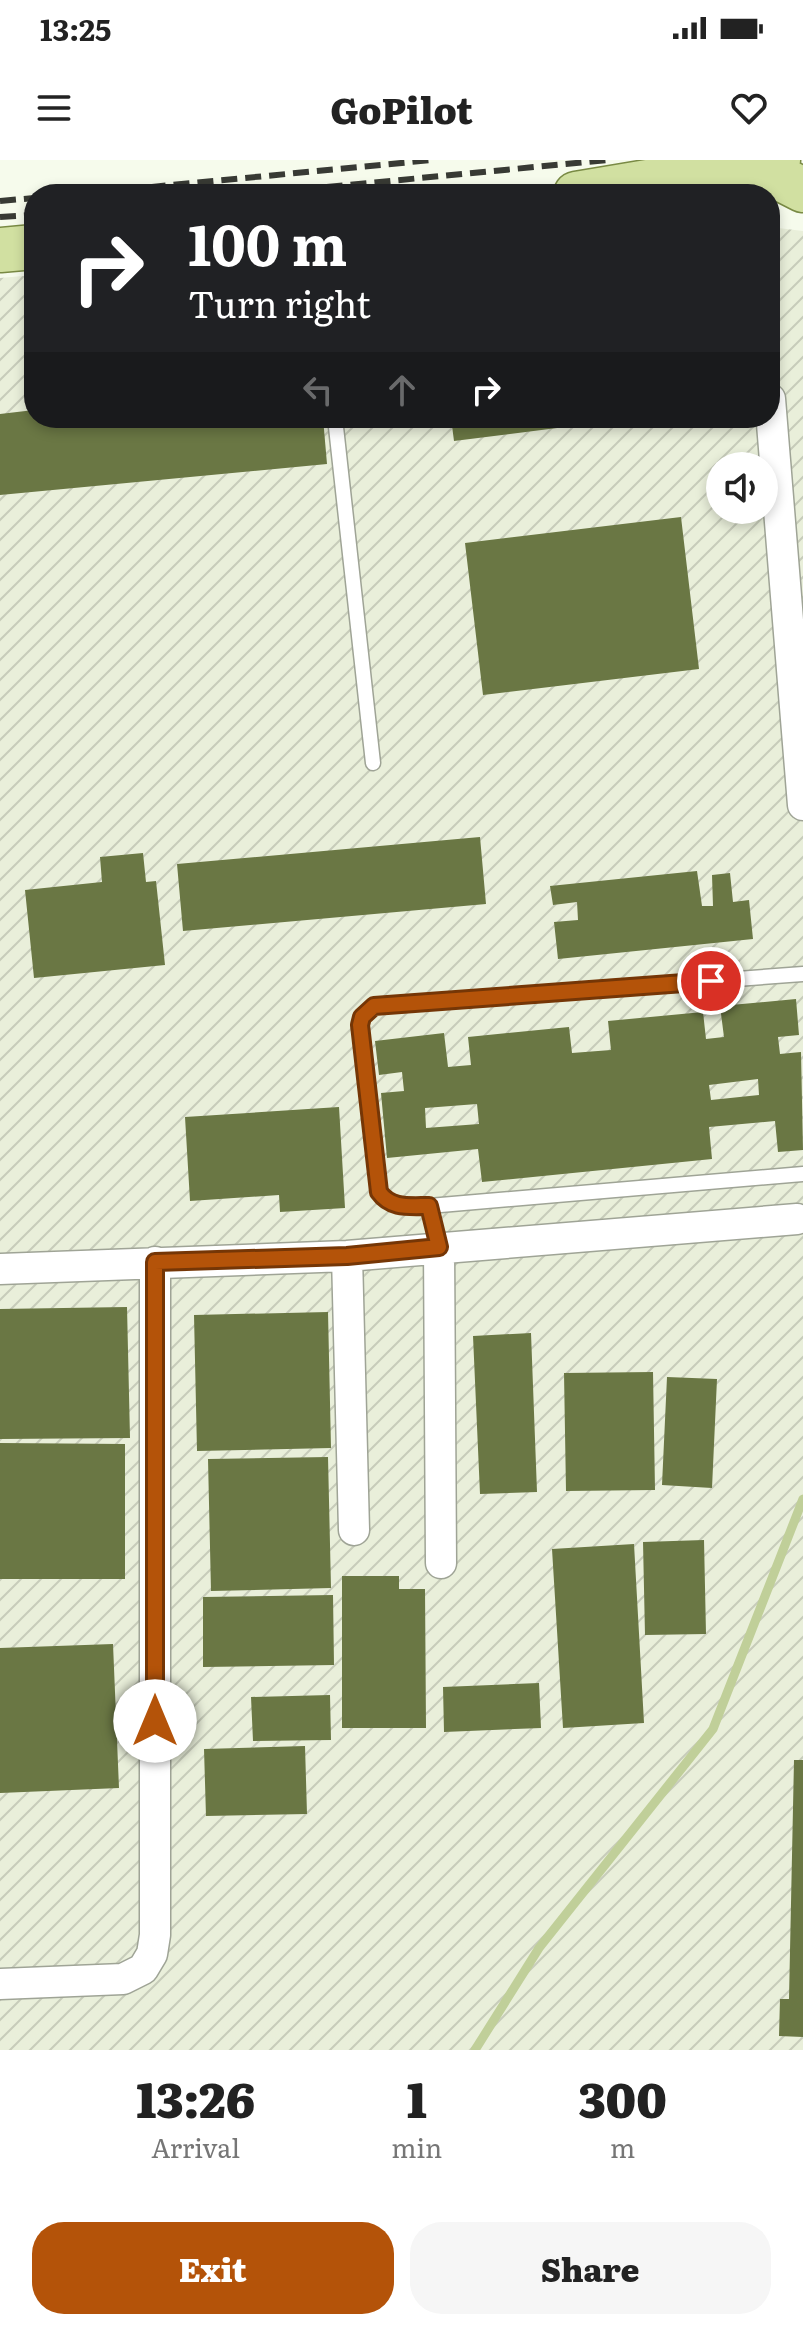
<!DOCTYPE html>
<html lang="en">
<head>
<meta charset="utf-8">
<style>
  :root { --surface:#fff; --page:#f6f6f6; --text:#222; --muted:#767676; --accent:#b45309 }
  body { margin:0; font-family:Literata,serif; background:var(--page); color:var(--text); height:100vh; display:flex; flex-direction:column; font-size:30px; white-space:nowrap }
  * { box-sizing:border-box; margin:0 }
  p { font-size:26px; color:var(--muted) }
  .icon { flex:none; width:44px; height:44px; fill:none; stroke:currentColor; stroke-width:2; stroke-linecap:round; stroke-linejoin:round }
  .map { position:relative; height:1890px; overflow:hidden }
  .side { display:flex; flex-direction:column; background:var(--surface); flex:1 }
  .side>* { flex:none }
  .hud { position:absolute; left:24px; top:24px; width:756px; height:244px; border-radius:32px; box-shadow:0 4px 12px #0003; background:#202124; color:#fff; overflow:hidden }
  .buttons { position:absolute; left:706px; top:292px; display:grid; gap:16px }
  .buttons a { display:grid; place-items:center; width:72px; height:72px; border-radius:50%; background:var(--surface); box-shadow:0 4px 12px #0003; font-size:40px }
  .pin { position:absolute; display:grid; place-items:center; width:68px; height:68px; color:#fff; margin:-34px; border:4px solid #fff; border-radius:50%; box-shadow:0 2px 8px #0007 }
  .me { position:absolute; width:88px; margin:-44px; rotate:0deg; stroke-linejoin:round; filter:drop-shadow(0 0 6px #0008) }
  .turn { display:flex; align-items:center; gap:28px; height:168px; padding:0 32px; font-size:36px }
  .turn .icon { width:104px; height:104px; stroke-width:2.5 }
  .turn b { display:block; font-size:56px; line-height:68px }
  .lanes { display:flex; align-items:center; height:76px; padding:0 32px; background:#0003; justify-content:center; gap:40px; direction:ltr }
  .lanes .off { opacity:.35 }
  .eta { display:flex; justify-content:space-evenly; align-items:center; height:136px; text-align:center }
  .eta b { font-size:48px; font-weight:800; line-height:56px }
  .cta { display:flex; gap:16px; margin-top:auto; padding:16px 32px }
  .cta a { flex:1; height:92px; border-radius:32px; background:var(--accent); color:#fff; font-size:32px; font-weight:800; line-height:92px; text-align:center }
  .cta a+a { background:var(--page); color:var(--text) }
  .status { display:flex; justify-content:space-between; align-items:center; height:56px; padding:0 40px; background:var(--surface); direction:ltr }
  .status svg { height:22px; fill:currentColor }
  header { display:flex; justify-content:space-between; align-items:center; height:104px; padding:0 32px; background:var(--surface); font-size:36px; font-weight:800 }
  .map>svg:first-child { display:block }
  .industrial { fill:url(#industrial-furrows); fill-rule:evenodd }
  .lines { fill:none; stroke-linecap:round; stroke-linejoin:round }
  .stream { stroke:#c0cf99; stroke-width:9 }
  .building { fill:#6a7744; fill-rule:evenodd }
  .lane-casing { stroke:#9fa496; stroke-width:17 }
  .street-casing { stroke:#9fa496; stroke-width:33 }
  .primary-casing { stroke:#798a44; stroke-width:47 }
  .lane { stroke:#fff; stroke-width:14 }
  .street { stroke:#fff; stroke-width:30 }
  .primary { stroke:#d1e0a1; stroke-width:44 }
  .rail { stroke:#383a34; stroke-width:6; stroke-dasharray:16 8; stroke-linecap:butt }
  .route-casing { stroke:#753606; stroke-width:20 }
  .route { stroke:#b45309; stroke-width:14 }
</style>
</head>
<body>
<div class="status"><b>13:25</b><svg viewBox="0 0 49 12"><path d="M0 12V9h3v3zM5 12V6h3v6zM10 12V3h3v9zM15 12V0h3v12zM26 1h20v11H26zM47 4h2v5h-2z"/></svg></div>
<header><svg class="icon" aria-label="menu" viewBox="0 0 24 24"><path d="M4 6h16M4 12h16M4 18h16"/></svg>GoPilot<svg class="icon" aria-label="heart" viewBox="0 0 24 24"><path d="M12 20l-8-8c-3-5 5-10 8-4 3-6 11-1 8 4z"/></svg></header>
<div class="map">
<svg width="803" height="1890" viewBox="0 0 803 1890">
  <defs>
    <pattern id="industrial-furrows" width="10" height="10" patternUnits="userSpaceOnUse" patternTransform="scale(2)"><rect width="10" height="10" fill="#e9efda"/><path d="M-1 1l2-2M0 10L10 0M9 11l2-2" fill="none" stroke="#c7ccba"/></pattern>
  </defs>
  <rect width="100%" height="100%" fill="#f6fbec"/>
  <path class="industrial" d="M770,67L803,71V1890H0V118L34,115V258H770ZM720,306H764V350H720Z"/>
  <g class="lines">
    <path class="stream" d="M475,1890L539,1788L713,1569L803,1339"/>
  </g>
  <path class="building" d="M34,250V258H323L327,304L0,335V254Z
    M451,258H620V260L454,281Z
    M681,357L699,509L483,535L465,383Z
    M480,677L486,744L183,771L177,704Z
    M143,693L146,722L156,721L165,805L34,818L25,730L102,722L100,697Z
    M697,711L702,746H713L712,715L730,713L733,742L749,740L753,779L558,799L554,762L578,760L577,742L553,745L550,726Z
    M796,839L799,875L778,877L780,894L801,892L803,990L778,992L775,961L709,967L712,999L482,1022L478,989L387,998L381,933L404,931L402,912L379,915L375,881L444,873L448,907L471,905L468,877L569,867L572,893L611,890L608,861L703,852L706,879L724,877L720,846ZM758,919L759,935L711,940L709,925ZM477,944L479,964L426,968L425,948Z
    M339,947L345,1048L280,1052L279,1035L190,1041L185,957Z
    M127,1147L130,1278L0,1279V1149Z
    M328,1152L331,1288L197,1291L194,1155Z
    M531,1173L537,1332L480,1334L473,1176Z
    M653,1212L655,1330L566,1331L564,1213Z
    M667,1217L717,1219L712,1328L662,1325Z
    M0,1283L125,1284V1419H0Z
    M328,1297L331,1428L211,1431L208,1299Z
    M704,1380L706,1474L645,1475L643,1382Z
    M634,1384L644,1563L563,1568L552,1389Z
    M342,1416H399V1429H425L426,1568H342Z
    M333,1435L334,1505L203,1507V1437Z
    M113,1484L119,1628L0,1633V1488Z
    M539,1523L541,1568L444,1572L443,1527Z
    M330,1535L331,1580L253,1581L251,1537Z
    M305,1586L307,1654L206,1656L204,1589Z
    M794,1600H803V1877L779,1876L780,1839H789Z"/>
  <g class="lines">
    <defs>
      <path id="lane" d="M335,258L373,603
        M803,814L374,846L362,857L360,865L379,1032C391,1049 409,1046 429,1046L803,1014
        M429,1046L439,1087"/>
      <path id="street" d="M770,239L803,645
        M439,1087L441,1403
        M347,1096L354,1370
        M0,1109L347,1096L797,1059
        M0,1824L123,1819L143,1809L152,1794L155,1775V1102"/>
      <path id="primary" d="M752,4L803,30
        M576,34L778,0
        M0,90L34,87"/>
    </defs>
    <use href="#lane" class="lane-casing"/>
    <use href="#street" class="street-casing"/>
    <use href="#primary" class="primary-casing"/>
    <use href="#lane" class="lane"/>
    <use href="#street" class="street"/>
    <use href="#primary" class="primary"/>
    <path class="rail" d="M78,34L432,0
      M255,34L607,0
      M0,41L34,38
      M0,57L34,55"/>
  </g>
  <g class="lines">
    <defs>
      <path id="route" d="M155,1561V1102L347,1096L439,1087L429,1046C409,1046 391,1049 379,1032L360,865L362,857L374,846L711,821"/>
    </defs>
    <use href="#route" class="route-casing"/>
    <use href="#route" class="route"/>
  </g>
</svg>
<div class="buttons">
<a><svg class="icon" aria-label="sound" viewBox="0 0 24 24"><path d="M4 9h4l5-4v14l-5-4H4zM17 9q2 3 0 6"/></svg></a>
</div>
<div class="pin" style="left:711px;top:821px;background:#d93025"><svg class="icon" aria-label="arrive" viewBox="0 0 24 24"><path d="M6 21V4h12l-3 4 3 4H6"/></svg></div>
<svg class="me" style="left:155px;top:1561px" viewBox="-20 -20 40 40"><circle r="19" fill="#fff"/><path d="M0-13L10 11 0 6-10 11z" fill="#b45309"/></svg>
<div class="hud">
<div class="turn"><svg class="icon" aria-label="right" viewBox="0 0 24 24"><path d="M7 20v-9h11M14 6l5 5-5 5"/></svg><div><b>100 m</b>Turn right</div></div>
<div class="lanes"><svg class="icon off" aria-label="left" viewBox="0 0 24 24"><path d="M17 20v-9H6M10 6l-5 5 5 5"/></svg><svg class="icon off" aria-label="ahead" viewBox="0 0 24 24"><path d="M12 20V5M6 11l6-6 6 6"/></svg><svg class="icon" aria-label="right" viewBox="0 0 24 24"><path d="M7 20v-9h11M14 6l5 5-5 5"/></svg></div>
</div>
</div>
<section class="side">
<div class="eta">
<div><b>13:26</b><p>Arrival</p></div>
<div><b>1</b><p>min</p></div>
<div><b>300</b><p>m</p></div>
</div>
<div class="cta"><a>Exit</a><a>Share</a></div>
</section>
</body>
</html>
